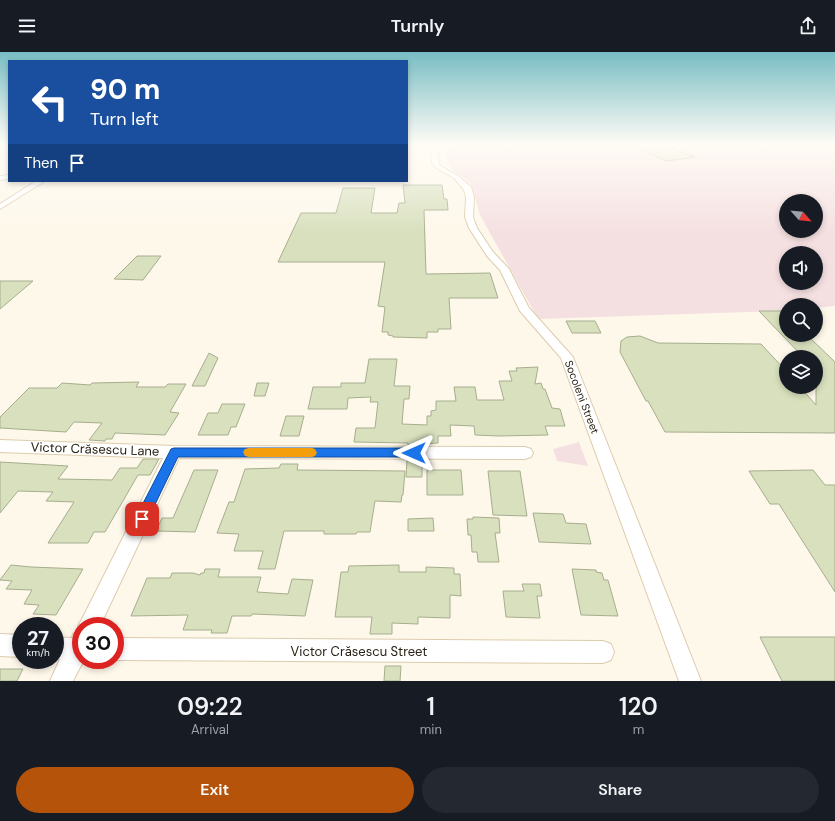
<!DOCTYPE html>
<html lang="en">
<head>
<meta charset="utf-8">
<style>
  :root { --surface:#171b24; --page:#242831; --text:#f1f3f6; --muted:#9ea1a6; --accent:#b45309 }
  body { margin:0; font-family:"DM Sans",sans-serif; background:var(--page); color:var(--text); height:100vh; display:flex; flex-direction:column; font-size:15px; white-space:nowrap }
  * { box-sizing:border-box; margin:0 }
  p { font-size:13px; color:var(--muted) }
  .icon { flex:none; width:22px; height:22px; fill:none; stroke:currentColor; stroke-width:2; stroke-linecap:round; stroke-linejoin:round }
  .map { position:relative; height:629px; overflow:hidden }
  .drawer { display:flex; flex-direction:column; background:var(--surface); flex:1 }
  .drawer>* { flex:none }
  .banner { position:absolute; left:8px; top:8px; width:400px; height:122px; border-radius:0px; box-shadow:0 2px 6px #0003; background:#1a4fa0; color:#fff; overflow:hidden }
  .needle { width:26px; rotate:117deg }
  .controls { position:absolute; left:779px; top:142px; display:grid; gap:8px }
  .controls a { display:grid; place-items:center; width:44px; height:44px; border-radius:50%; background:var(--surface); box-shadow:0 2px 6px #0003; font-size:20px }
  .speed { position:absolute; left:12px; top:565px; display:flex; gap:8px; font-size:20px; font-weight:700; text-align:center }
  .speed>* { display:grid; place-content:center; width:52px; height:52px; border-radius:50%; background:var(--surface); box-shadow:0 2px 6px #0003; line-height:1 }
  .speed small { font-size:10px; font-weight:400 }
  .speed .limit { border:6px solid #d22; background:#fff; color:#111 }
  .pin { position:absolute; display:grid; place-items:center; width:34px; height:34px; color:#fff; margin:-17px; border-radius:8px; box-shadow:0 2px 6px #0006 }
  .me { position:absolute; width:44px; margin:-22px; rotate:270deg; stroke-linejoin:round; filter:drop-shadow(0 0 3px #0008) }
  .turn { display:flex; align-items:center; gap:14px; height:84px; padding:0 16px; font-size:18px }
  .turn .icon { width:52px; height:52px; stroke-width:2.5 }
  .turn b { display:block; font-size:28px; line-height:34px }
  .then { display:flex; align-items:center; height:38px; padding:0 16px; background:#0003; gap:8px; font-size:15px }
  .eta { display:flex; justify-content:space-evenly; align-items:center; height:68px; text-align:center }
  .eta b { font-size:24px; font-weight:600; line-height:28px }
  .action { display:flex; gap:8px; margin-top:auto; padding:8px 16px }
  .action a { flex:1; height:46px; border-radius:24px; background:var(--accent); color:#fff; font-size:16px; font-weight:600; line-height:46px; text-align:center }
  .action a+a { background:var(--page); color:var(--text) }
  header { display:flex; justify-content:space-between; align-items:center; height:52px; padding:0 16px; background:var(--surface); font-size:18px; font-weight:600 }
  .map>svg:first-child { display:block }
  .green { fill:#f5e0e1; fill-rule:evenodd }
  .building { fill:#d8e0be; stroke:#a6ae8d }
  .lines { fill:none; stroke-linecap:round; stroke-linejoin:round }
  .street-casing { stroke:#dcccac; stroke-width:2 }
  .street { fill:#fff; fill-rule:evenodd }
  .route { fill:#1a73e8; stroke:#114b97 }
  .slow { fill:#f59e0b }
  .labels { text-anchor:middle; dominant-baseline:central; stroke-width:3; stroke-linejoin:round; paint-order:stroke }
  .street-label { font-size:11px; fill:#282115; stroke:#fff }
  .near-street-label { font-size:13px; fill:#282115; stroke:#fff }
</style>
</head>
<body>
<header><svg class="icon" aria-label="menu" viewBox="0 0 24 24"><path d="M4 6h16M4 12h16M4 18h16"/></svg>Turnly<svg class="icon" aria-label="share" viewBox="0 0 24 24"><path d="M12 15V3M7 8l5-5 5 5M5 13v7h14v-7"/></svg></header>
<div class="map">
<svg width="835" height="629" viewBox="0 0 835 629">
  <rect width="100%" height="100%" fill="#fef8eb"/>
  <path class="green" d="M463,92H835V254L816,256V253H786V259H782L538,267L480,163L471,132L450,116L444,95ZM786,149H816V179H786ZM786,201H816V231H786Z
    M579,390L588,414L557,409L553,397Z"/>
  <path class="building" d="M666,94L695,105L667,109L641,98Z
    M403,133H442L444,147H447L448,158H424L426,222L490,221L498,246H449L451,277H438V280H427V286L393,285V284L388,283V280H382L385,255L378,254L385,210H278L301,161H336L343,136H375L371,161H397L399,151H405Z
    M137,204H161L143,228L114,227Z
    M0,229H33L0,257Z
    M759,259H782L786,263V283H807L835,310V381L665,380L648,349H646L620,300L621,289L627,285L640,284L658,291L761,292L786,319V335H800L816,353V305H803Z
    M566,269H595L601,281H572Z
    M209,301L218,306L205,334H192Z
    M369,307H397L394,334H410L409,347H404L402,372L427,373V364H431V359L436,358V349H456L454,335H475L477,348H504L499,329H512L509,319H517L516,316L538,315L535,332L541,331L543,337H545L552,356L560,357L565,374H545L548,383L499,384L475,383L474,374L450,373L451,384H438V391L408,393V391L354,390L356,376H375L378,350H370L371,345L348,346L347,357H308L313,335H341V331H365Z
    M139,330L136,335H165L168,332H186L170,360L179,361L165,383L115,381L112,387H106L105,389L89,388L102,371L74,370L66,380L0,376V365L29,336H57L62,331L90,333L92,331Z
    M257,331H269L265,344H254Z
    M222,352H245L236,375H231L228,383H198L208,361H218Z
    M286,364H304L299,384H280Z
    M143,407H159L150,423H138L105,480H94L88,491H48L74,450L46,449L53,440L18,439L0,461V410L68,414L58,427L112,428L120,416H137Z
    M407,408H422V425H406Z
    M281,412H298L297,418L405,419L403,443H402L401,450L375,449L370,480H357L356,482H324V479H284L275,517H258L263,499H234L239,482L217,481L229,450H234L245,417L279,416Z
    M194,418H218L195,480L156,479L162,466H173Z
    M427,418H461L463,443H427Z
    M813,418L825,433H835V540L779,452H770L749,419Z
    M488,419H520L527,464L493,463Z
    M533,461L563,462L566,471L586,472L591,492L539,490Z
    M473,465L499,466L500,481H495L499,510H478L477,500H472L471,483H468L467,467H473Z
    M433,466L434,479H408V467Z
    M11,513L31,515L83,517L56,563L33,562L39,553L24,552L32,538L6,537L12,529L0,528Z
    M399,513V520H426V515L454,516V522H460L461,544L450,543V566L418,565V572L392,571V582H370L372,565H335L341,520H348L349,514Z
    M205,517H220L218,525H261L257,540L288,542L292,527L313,528L305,564L252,562L251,564H232L227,581H211L212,578H183L188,563L131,564L147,526H170L172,521H193L200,523L201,521H204Z
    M572,517L596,518V520L602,521L604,528H608L618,564L581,563Z
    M522,532H540L542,544H537L540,566L506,565L503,539H524Z
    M760,585H835V629H782Z
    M385,614H401L400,629H384Z
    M0,617H23L17,629H0Z"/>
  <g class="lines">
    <defs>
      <path id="street" d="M430,92H436L439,113L458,124L471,135L474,145L473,165L477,176L493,200L509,217L529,256L573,305L701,629H679L561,306L520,259L500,218L487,204L469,176L465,165L466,145L464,138L454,126L435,115L432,111Z
        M9,123V127L0,128V124Z
        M36,129H45L0,157V152Z
        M0,388L174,394L525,395L531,397L533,401L531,405L525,407L179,406L100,574H81V608H84L73,629H50L60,607H55V585L72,586L73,582L81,579L78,574L82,567L163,406L0,400Z
        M0,582L21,583V605L0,604Z
        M115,586L603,589L611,592L614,600L611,608L603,611L115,608Z"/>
    </defs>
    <use href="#street" class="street-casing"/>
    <use href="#street" class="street"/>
  </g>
  <linearGradient id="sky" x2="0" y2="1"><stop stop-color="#78bdc3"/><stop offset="0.51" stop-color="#fffcf6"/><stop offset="1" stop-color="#fffcf6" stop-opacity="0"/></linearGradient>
  <rect width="835" height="181" fill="url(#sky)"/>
  <path class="route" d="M174,396H414L417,398L419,401L417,404L414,405H178L146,471L142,473L137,471L135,467L137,463L171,397Z"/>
  <path class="slow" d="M249,396H312L315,397L317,401L315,404L312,405H249L245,404L243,400L245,397Z"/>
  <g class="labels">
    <g class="street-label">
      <text transform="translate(582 345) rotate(69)">Socoleni Street</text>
    </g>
    <g class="near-street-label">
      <text transform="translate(95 397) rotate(2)">Victor Crăsescu Lane</text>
      <text x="359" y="599">Victor Crăsescu Street</text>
    </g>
  </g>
</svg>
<div class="controls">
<a><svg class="needle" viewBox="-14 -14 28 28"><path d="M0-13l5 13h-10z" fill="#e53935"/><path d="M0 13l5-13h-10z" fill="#9ea1a6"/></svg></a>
<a><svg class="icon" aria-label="sound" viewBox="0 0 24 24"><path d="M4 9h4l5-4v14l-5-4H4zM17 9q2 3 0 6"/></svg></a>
<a><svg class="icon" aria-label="search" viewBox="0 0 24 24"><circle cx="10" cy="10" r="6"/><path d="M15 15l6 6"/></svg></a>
<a><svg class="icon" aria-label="layers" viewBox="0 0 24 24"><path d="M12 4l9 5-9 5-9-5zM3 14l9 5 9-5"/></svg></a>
</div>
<div class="speed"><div>27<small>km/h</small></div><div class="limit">30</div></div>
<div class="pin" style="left:142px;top:467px;background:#d93025"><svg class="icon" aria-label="arrive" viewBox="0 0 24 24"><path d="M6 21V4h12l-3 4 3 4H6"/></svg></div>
<svg class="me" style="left:414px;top:401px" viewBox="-20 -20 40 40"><path d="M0-17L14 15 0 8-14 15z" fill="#1a73e8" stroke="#fff" stroke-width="4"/></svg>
<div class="banner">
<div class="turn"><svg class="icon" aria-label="left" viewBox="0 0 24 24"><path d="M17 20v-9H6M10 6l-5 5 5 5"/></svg><div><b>90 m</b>Turn left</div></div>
<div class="then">Then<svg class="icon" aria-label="arrive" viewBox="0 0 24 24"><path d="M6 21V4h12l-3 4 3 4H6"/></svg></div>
</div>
</div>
<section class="drawer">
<div class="eta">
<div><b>09:22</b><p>Arrival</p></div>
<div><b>1</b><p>min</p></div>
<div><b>120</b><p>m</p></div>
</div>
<div class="action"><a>Exit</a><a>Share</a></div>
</section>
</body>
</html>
